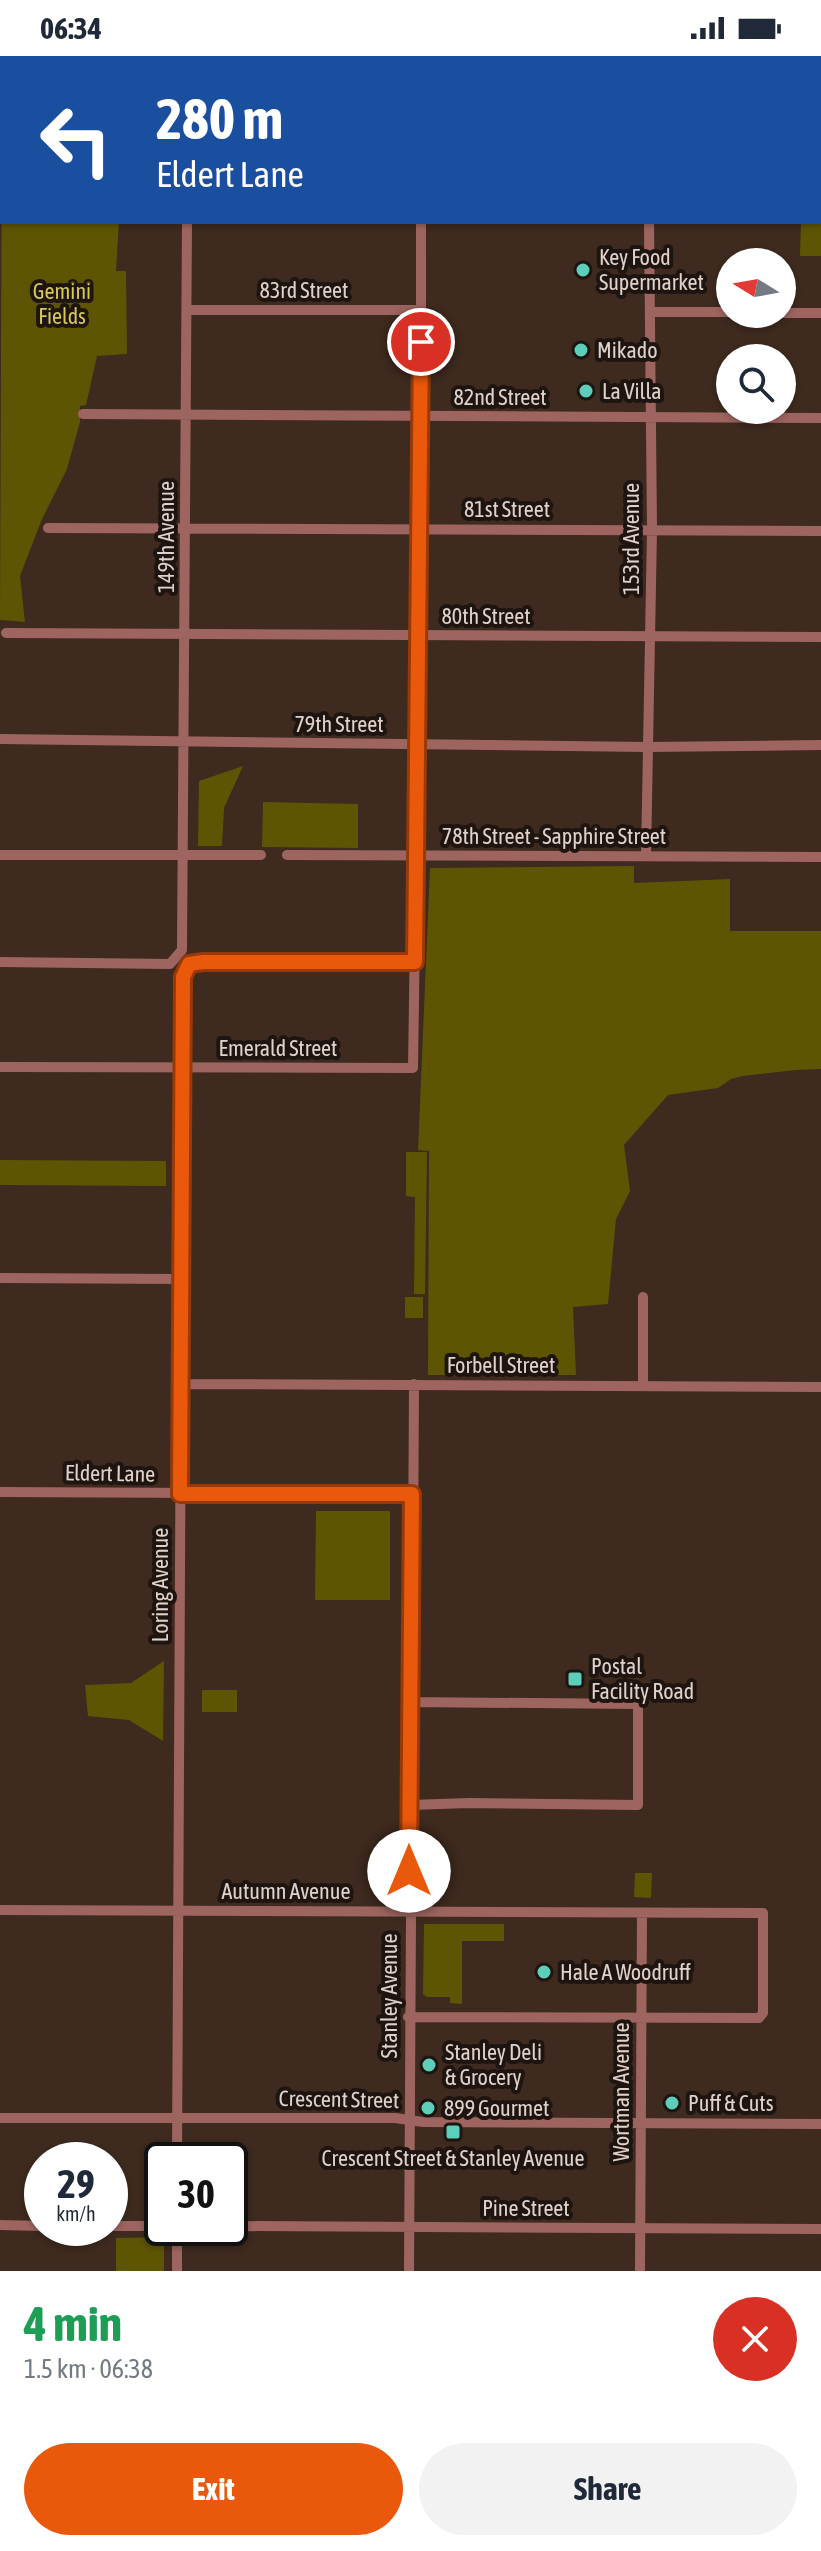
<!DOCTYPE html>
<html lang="en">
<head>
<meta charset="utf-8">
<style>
  :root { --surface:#fff; --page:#f2f2f3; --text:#1f2937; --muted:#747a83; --accent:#ea580c }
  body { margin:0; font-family:"Asap Condensed",sans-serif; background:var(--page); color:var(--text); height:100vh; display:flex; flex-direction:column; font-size:30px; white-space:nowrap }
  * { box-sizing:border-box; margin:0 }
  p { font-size:26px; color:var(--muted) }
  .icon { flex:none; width:44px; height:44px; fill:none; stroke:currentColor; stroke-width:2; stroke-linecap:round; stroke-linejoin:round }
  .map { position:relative; height:2215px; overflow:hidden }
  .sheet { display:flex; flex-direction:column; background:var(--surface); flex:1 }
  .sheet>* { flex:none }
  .top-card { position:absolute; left:0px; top:0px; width:822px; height:168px; box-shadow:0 2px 6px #0004; background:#1a4fa0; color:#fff; overflow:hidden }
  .needle { width:52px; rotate:281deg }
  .controls { position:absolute; left:716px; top:192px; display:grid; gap:16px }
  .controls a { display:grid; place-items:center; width:80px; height:80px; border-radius:50%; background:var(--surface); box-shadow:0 2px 6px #0004; font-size:40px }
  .speed { position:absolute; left:24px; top:2086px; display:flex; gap:16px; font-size:40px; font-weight:700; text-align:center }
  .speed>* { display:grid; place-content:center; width:104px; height:104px; border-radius:50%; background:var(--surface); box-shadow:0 2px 6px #0004; line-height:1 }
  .speed small { font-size:20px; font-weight:400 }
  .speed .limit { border:4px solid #111; border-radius:12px; background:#fff; color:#111 }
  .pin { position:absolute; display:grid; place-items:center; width:68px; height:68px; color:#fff; margin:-34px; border:4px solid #fff; border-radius:50%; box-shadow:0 2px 8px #0007 }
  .me { position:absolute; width:88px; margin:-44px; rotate:0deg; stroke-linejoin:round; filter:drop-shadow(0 0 6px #0008) }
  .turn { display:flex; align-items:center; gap:28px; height:168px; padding:0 24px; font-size:36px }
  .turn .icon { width:104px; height:104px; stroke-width:2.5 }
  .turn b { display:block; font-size:56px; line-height:68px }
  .round { display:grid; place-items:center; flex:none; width:84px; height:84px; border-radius:42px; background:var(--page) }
  .head { display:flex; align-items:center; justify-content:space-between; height:136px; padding:0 24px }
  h1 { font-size:48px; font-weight:700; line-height:60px; color:#1e9e55 }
  .action { display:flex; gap:16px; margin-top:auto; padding:16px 24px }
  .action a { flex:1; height:92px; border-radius:48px; background:var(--accent); color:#fff; font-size:32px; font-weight:700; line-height:92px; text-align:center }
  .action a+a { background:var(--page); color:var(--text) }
  .status { display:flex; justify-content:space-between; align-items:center; height:56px; padding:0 40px; background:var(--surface); direction:ltr }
  .status svg { height:22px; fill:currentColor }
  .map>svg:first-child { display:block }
  .green { fill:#5e5504 }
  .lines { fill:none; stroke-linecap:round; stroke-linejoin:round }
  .minor { stroke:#9e6560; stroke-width:10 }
  .highway { stroke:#efd2cf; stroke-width:14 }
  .route-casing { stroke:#983908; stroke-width:20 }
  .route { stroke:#ea580c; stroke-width:14 }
  .poi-dot { fill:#5dceb9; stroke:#1e1510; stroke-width:3 }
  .labels { text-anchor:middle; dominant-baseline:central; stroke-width:8; stroke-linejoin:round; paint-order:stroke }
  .poi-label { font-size:22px; fill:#e0d2cb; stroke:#1e1510; text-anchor:start }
  .street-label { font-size:22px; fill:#e0d2cb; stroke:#1e1510 }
  .park-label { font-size:22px; fill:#d6c857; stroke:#1e1510 }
</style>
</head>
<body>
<div class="status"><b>06:34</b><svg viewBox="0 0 49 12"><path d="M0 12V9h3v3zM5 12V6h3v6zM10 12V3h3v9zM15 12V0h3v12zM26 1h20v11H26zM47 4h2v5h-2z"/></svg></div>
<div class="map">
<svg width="821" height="2215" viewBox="0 0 821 2215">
  <rect width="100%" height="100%" fill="#3e2a1e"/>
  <path class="green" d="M2,40V166H119L116,215H126L127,298L97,300L86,349L80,350V366L67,413L42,463L20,520L25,566L0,564Z
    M821,165V200H800L801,166Z
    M243,710L224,752L222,790H198L199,725Z
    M263,746L358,748V792L262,791Z
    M634,810V827L730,823V875H821V1013L796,1014L743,1020L731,1023L718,1032L668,1039L624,1089L630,1135L616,1163L608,1248L573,1251L576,1319H428L429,1095L418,1094L430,812Z
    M406,1096H427L425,1238H414L415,1141L406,1140Z
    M0,1104L166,1105V1130L0,1129Z
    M405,1241H423V1262H405Z
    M316,1455H390V1544H315Z
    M164,1605L163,1685L129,1664L88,1660L85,1629L131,1627Z
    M202,1634H237V1656H202Z
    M635,1817H652L651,1842L634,1841Z
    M424,1868H504V1885H462V1948L450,1947V1941H427L423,1938Z
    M164,2181V2215H116V2182Z"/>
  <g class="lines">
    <path class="minor" d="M402,0L403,2
      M188,2V0
      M649,2V0
      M820,148H821
      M187,254H421
      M650,256H730
      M782,257H821
      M83,358L821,362
      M48,472L821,475
      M6,577L821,581
      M0,683L647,691L821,689
      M0,799H261
      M287,799L821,801
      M646,800L652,474L649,166
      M0,906L170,908L182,894L187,166
      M0,1011L413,1012L421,473V166
      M0,1222L182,1223
      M181,1328L821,1331
      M643,1330V1241
      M0,1436L412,1438
      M410,1749L469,1747L638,1749V1648L410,1646
      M0,1854L763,1857V1957L759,1962L408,1961
      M0,2062H395L423,2066L821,2068
      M177,2104L183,921L189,908L203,906H415
      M0,2169L42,2170
      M110,2170H162
      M230,2170L821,2173
      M177,2215V2172
      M409,2215L414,1328
      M640,2215L642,1857"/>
    <path class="highway" d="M16,2L18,0
      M0,25L2,22"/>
  </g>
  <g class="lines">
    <defs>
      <path id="route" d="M409,1815L412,1438H180L183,921L189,908L203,906H415L421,286"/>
    </defs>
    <use href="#route" class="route-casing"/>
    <use href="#route" class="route"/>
  </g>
  <g class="poi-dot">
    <circle cx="583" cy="214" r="8"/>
    <circle cx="581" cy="294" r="8"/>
    <circle cx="586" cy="335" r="8"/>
    <rect x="567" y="1615" width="16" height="16" rx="4"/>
    <circle cx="544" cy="1916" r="8"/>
    <circle cx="429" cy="2009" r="8"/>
    <circle cx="672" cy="2047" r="8"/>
    <circle cx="428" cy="2052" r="8"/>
    <rect x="445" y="2068" width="16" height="16" rx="4"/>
  </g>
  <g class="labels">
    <g class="poi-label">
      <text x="599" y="201">Key Food<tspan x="599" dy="25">Supermarket</tspan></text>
      <text x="597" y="294">Mikado</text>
      <text x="602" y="335">La Villa</text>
      <text x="591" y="1610">Postal<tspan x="591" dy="25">Facility Road</tspan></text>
      <text x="560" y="1916">Hale A Woodruff</text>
      <text x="445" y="1996">Stanley Deli<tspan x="445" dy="25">&amp; Grocery</tspan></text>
      <text x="688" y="2047">Puff &amp; Cuts</text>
      <text x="444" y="2052">899 Gourmet</text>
      <text x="453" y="2102" text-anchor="middle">Crescent Street &amp; Stanley Avenue</text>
    </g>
    <g class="street-label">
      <text x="304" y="234">83rd Street</text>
      <text x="500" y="341">82nd Street</text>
      <text x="507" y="453">81st Street</text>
      <text transform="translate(166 481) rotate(-90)">149th Avenue</text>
      <text transform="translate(631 483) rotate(-90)">153rd Avenue</text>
      <text x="486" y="560">80th Street</text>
      <text x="339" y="668">79th Street</text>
      <text x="554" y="780">78th Street - Sapphire Street</text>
      <text x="278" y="992">Emerald Street</text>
      <text x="501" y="1309">Forbell Street</text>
      <text transform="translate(110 1417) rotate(1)">Eldert Lane</text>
      <text transform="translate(160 1529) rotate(-90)">Loring Avenue</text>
      <text x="286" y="1835">Autumn Avenue</text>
      <text transform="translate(389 1940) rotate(-90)">Stanley Avenue</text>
      <text transform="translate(621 2036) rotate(-90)">Wortman Avenue</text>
      <text transform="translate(339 2043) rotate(1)">Crescent Street</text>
      <text x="526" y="2152">Pine Street</text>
    </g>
    <g class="park-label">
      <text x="62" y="235">Gemini<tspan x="62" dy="25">Fields</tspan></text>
    </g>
  </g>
</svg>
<div class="controls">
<a><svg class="needle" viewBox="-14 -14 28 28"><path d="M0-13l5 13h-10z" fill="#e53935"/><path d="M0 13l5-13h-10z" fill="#747a83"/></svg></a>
<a><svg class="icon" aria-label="search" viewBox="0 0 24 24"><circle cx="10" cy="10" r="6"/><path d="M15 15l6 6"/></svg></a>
</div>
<div class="speed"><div>29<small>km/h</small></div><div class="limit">30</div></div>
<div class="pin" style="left:421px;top:286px;background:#d93025"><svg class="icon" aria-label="arrive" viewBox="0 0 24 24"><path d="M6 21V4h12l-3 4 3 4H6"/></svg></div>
<svg class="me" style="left:409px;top:1815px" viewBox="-20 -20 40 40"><circle r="19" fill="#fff"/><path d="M0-13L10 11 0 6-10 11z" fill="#ea580c"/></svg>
<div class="top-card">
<div class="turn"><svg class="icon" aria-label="left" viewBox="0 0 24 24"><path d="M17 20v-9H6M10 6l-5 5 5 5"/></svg><div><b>280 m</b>Eldert Lane</div></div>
</div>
</div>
<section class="sheet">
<div class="head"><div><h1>4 min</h1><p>1.5 km · 06:38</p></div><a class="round" style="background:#d93025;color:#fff"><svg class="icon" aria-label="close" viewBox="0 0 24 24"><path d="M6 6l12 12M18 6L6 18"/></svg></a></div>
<div class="action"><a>Exit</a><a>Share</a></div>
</section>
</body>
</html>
